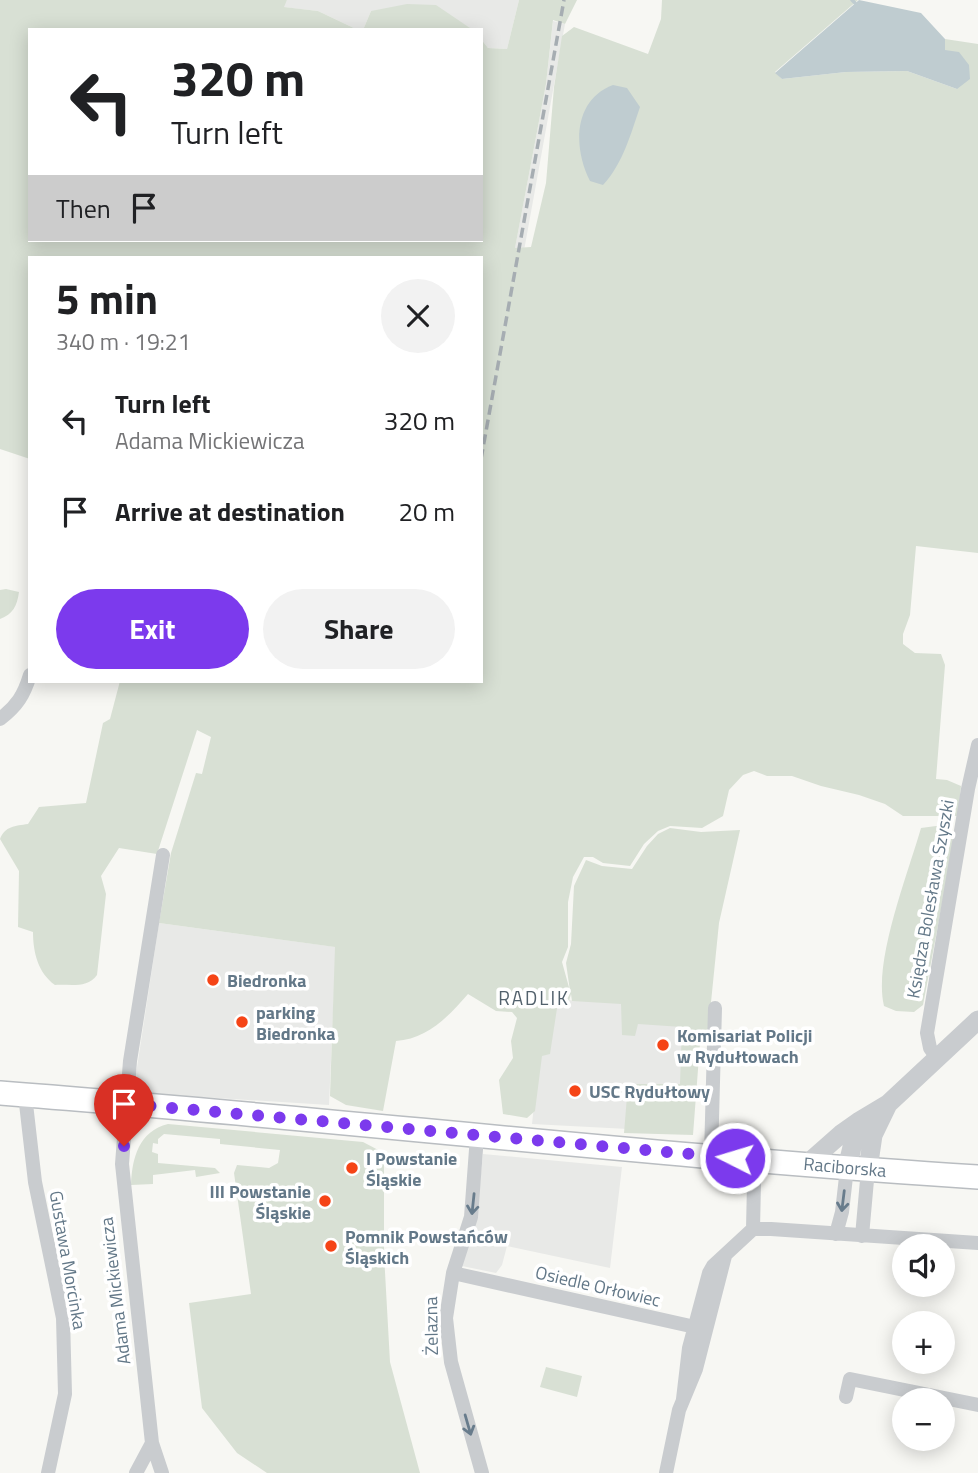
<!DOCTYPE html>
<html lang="en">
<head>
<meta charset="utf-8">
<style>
  :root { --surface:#fff; --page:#f2f2f2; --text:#202124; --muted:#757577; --accent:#7c3aed }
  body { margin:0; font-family:"Titillium Web",sans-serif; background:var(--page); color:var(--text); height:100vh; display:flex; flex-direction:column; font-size:26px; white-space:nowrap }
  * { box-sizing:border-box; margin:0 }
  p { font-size:23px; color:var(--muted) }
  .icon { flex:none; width:38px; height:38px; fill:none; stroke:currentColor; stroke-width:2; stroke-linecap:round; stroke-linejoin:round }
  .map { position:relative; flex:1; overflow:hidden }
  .drawer { position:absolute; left:28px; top:256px; width:455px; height:427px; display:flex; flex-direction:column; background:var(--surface); border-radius:0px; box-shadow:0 4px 18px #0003 }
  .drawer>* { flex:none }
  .hud { position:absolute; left:28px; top:28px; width:455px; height:214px; border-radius:0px; box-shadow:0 4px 18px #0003; background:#fff; color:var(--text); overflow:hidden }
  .fabs { position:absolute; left:892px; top:1234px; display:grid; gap:14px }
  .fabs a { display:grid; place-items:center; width:63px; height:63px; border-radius:50%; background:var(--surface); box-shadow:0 4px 18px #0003; font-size:35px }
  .pin { position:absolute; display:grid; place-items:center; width:60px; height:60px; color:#fff; margin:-72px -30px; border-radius:50% 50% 50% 0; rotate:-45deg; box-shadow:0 0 7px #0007 }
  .pin .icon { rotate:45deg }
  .me { position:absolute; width:77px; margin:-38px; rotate:275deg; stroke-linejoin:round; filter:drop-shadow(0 0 5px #0008) }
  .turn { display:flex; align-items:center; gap:24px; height:147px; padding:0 28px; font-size:32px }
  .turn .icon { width:91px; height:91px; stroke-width:2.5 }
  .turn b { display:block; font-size:49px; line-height:60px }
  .then { display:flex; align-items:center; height:66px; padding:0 28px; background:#0003; gap:14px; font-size:26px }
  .round { display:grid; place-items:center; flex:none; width:74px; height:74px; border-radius:37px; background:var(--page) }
  .head { display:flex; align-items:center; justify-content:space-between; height:119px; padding:0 28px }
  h1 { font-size:42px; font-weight:700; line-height:52px }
  .action { display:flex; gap:14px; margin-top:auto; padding:14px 28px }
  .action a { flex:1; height:80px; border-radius:42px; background:var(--accent); color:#fff; font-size:28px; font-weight:700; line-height:80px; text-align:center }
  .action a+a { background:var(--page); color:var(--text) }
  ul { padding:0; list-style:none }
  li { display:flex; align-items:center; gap:21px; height:91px; padding:0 28px }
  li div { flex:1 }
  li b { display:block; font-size:26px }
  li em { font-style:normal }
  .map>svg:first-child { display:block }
  .built { fill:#e8e9e7 }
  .green { fill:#d8e0d4 }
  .water { fill:#bfccd0 }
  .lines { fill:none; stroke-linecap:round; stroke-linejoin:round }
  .stream { stroke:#bfccd0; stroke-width:3.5 }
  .primary-casing { stroke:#b9bdc1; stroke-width:26 }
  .minor { stroke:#c9cccf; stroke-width:14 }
  .tertiary { stroke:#c9cccf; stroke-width:19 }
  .primary { stroke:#fff; stroke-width:23 }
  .rail { stroke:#a6adb2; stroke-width:3.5; stroke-dasharray:10 5; stroke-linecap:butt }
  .oneway { stroke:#687c8c }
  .route { stroke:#7c3aed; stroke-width:12; stroke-dasharray:0 21.6 }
  .poi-dot { fill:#f54416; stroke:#fff; stroke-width:2.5 }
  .labels { text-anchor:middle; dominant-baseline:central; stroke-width:7; stroke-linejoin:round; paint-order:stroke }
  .street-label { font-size:18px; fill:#637888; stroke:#fff }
  .poi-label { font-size:18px; font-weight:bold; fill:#637888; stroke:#fff; text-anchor:start }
  .neighbourhood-label { font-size:19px; letter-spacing:2px; fill:#52616c; stroke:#fff }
</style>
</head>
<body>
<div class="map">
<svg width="978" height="1473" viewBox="0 0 978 1473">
  <rect width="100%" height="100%" fill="#f7f7f3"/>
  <path class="built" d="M287,0H519L507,49L488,48L481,39V30H473L455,19L371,11L363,30H358L318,11L283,7Z
    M553,21L565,24L499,389L491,374L546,84Z
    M159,923L336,947L329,1105L154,1094L139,1084L136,1074Z
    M562,1000L623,1002L633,1033L640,1019L685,1025L682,1089L628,1129L532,1124L539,1059L556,1001Z
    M483,1154L622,1167L610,1268L507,1246L502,1265L496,1273L462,1266L476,1221Z"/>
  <path class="green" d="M0,0H287L284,7L318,11L358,30H30V240H481V39L488,48L507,49L519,0H577L565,24L553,20L546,84L515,248L531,247L546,183L554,87L562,36L574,27L648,54L661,19L662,0H858L775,72L782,79L846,72L907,71L957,89L945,50V39L978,44V553L916,546L910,615L903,634V644L915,653L941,654L945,665L936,779L947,780L961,786L958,816H903L885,804L859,795L821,786L792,776H767L754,771L743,775L729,790L723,816L702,828L670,826L658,831L644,844L630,866L603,863L593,857H584L573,877L568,902V947L562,962L570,991L566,963L571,944L574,886L586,860L602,866L632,869L647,846L658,834L670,828L701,832L740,830L719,923L708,1032L701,1030L693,1135L624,1133L628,1084H680L682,1027L638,1024L635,1036L622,1035L621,1004L572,1001L571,994L569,1001L558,1002L550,1054L542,1056L535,1111L527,1118L503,1114L499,1080L513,1058L511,1041L517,1018L512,1012L496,1011L468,994C448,1017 427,1039 396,1041L383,1111L346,1105L330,1096L335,947L159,923L171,853L196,773L202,774L211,737L197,730L157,854L119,848L101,876L106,894L97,975C87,989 70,984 55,985C38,973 33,952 33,932L18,927L19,871L0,839C5,826 15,826 28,824L39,807L86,803L103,723L110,719L120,681H481V257H30V459L0,449Z
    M407,4L436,5L473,30H363L371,11Z
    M6,589L19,592C17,606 13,614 0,619V590Z
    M936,826L945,827L953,833L951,857L923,1005L914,1012L896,1011L884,1006C873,961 908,874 921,828Z
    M168,1124L363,1142L384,1153V1254L390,1362L420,1473H267L237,1453L202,1408L189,1303L251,1294L234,1173L237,1165L269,1168L278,1163L280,1150L220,1144V1139L164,1134L158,1139V1144L153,1143L152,1152L158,1154V1163L215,1168L220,1173L196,1177L195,1170L153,1175V1184L131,1185C132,1158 139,1131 168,1124Z
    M546,1367L582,1376L577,1397L540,1387Z"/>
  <path class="water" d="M859,0L921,13L945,39V50L959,52L969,65L970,79L957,89L907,71L846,72L782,79L775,73Z
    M613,85L627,88L640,107C631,133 623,164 603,185L590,181C573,148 573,100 613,85Z"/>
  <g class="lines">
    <path class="stream" d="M852,0L855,3"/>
    <defs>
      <path id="primary" d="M0,1093C326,1118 651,1156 978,1177"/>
    </defs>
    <use href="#primary" class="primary-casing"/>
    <path class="minor" d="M0,719C17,706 24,695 30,675
      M937,1058L930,1048L927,1033L968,789L978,745
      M25,1095L35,1182L63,1318L65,1394L48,1473
      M477,1136L471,1217L453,1273L446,1318L451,1362L482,1473
      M711,1156L715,1008
      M753,1229L754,1183
      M836,1234L842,1212L847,1168
      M862,1236L868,1169
      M453,1273L695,1327L704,1331
      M846,1397L850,1379L978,1405
      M683,1399L689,1348L709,1273L713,1266L753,1229H771L978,1243
      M136,1473L152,1443
      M162,1473L152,1443L122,1164L130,1061L163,855
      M666,1473L679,1410L696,1369L725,1256"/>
    <path class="tertiary" d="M807,1164L841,1134L858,1122
      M847,1168L858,1122L888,1104L978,1020
      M868,1169L873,1135L888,1104"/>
    <use href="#primary" class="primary"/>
    <path class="rail" d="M481,459L564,0"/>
  </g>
  <defs><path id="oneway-shaft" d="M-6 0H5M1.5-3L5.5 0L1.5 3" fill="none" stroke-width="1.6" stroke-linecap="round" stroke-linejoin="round" transform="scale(1.75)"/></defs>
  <g class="oneway">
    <use href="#oneway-shaft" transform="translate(843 1201) rotate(97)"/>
    <use href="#oneway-shaft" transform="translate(473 1204) rotate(96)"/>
    <use href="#oneway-shaft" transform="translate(468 1425) rotate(74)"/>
  </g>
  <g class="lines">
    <path class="route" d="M124,1146L128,1104L735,1158"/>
  </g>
  <g class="poi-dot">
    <circle cx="213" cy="980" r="7"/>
    <circle cx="242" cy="1022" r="7"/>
    <circle cx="663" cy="1045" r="7"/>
    <circle cx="575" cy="1091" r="7"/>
    <circle cx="352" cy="1168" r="7"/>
    <circle cx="325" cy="1201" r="7"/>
    <circle cx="331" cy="1246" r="7"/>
  </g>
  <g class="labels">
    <g class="street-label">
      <text transform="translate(930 899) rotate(-80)">Księdza Bolesława Szyszki</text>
      <text transform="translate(845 1167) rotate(5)">Raciborska</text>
      <text transform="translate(68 1260) rotate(80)">Gustawa Morcinka</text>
      <text transform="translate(598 1286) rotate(13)">Osiedle Orłowiec</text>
      <text transform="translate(115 1291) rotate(-97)">Adama Mickiewicza</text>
      <text transform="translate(431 1326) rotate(-91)">Żelazna</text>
    </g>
    <g class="poi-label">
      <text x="227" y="980">Biedronka</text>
      <text x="256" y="1012">parking<tspan x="256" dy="21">Biedronka</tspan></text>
      <text x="677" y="1035">Komisariat Policji<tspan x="677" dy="21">w Rydułtowach</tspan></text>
      <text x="589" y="1091">USC Rydułtowy</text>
      <text x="366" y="1158">I Powstanie<tspan x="366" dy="21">Śląskie</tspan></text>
      <text x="311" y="1191" text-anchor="end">III Powstanie<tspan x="311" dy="21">Śląskie</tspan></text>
      <text x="345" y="1236">Pomnik Powstańców<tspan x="345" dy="21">Śląskich</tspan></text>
    </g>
    <g class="neighbourhood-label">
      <text x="534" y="997">RADLIK</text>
    </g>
  </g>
</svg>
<div class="fabs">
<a><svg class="icon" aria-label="sound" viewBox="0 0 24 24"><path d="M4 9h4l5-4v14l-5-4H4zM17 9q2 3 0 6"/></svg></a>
<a>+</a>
<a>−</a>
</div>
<div class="pin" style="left:124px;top:1146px;background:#d93025"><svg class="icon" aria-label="arrive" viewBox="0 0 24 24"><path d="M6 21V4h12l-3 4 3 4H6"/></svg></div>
<svg class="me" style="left:735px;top:1158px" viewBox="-20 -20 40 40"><circle r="17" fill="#7c3aed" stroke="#fff" stroke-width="3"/><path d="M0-11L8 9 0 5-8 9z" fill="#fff"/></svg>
<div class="hud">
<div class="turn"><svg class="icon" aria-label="left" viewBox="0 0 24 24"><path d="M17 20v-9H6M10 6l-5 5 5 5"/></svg><div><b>320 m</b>Turn left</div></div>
<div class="then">Then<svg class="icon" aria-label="arrive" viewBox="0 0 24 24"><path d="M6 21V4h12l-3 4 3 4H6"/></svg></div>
</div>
<section class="drawer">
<div class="head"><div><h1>5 min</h1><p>340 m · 19:21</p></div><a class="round"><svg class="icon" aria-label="close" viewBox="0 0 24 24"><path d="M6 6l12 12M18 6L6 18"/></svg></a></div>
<ul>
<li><svg class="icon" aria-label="left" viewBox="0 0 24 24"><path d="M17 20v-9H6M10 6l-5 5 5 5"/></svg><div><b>Turn left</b><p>Adama Mickiewicza</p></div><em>320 m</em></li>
<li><svg class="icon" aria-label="arrive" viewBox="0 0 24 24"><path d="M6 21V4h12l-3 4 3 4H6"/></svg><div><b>Arrive at destination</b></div><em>20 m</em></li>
</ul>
<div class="action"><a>Exit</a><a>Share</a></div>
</section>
</div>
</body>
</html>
